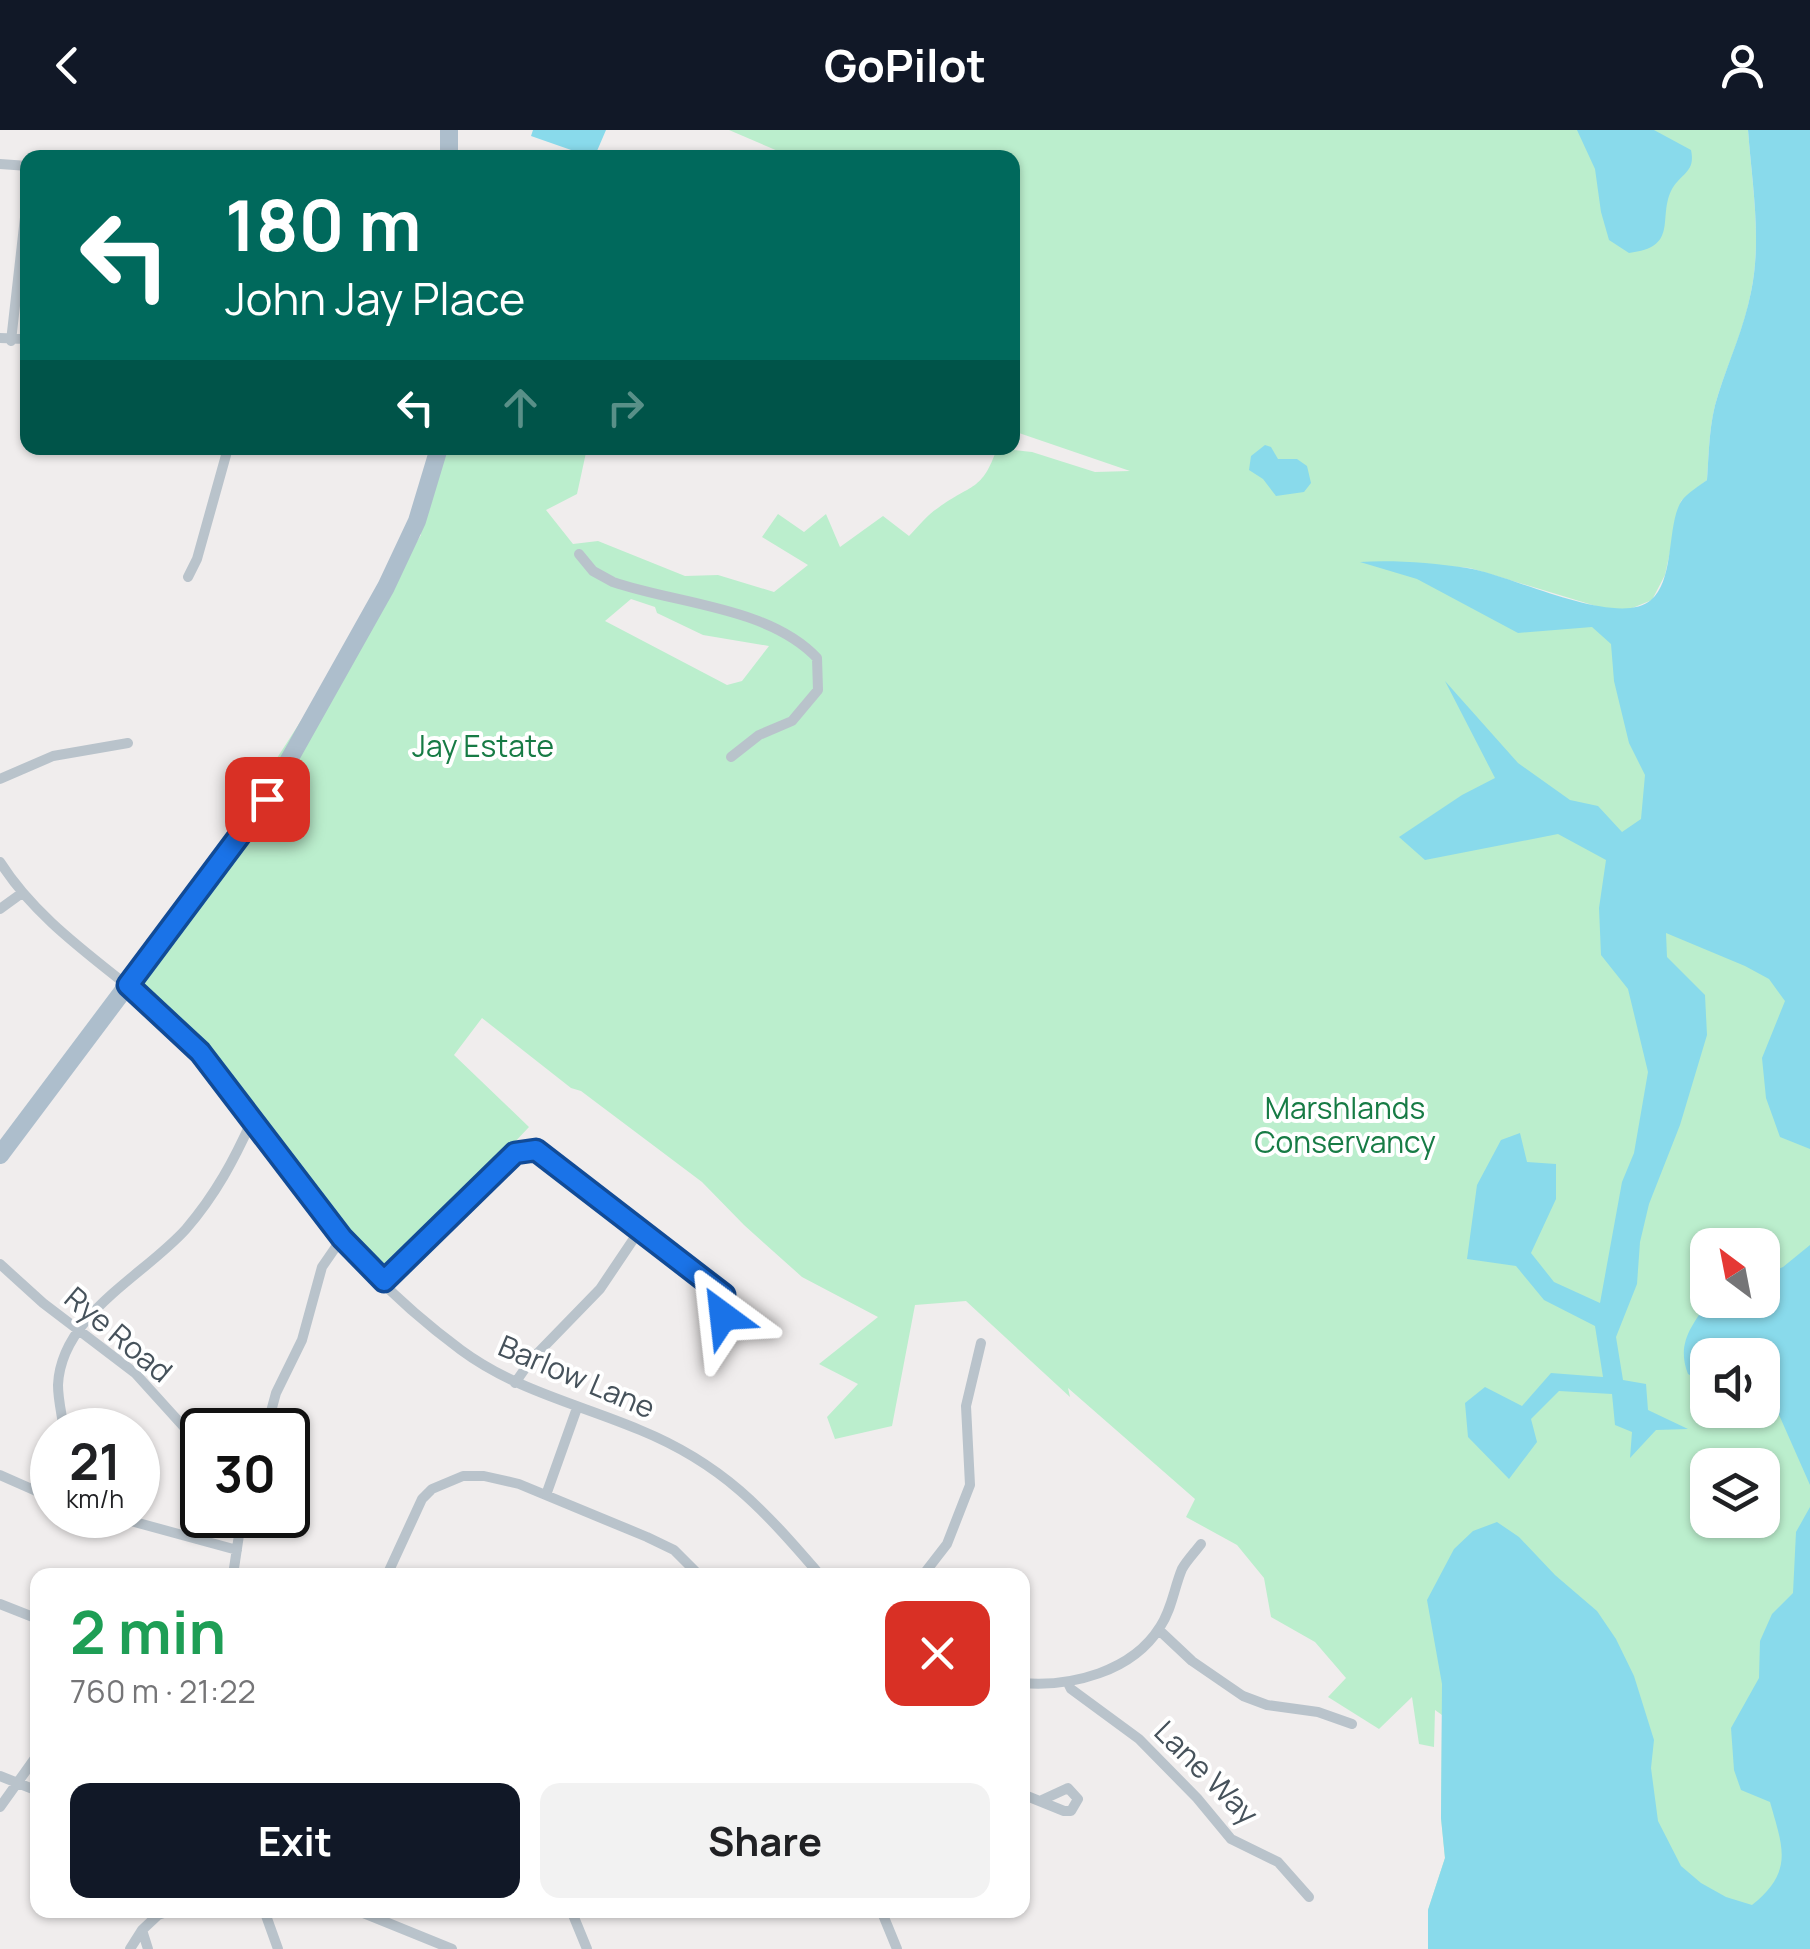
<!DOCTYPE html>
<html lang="en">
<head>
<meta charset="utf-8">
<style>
  :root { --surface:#fff; --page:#f2f2f2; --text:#202124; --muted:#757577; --accent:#111827 }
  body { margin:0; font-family:Manrope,sans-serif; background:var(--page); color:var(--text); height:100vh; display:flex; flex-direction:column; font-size:38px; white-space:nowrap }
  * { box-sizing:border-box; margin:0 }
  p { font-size:32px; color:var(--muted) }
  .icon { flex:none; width:55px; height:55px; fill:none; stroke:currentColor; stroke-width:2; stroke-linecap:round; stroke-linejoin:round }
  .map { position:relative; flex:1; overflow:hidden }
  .sheet { position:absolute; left:30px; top:1438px; width:1000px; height:350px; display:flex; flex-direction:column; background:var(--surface); border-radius:20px; box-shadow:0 2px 8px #0004 }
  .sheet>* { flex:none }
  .banner { position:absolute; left:20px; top:20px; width:1000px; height:305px; border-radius:20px; box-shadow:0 2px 8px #0004; background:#00695c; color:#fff; overflow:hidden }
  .needle { width:65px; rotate:328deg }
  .tools { position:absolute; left:1690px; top:1098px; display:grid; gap:20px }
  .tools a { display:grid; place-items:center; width:90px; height:90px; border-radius:20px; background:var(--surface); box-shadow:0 2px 8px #0004; font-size:50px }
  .speed { position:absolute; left:30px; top:1278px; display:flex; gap:20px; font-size:50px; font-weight:700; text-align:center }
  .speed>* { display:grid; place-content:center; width:130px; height:130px; border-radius:50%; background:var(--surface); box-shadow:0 2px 8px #0004; line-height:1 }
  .speed small { font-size:25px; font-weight:400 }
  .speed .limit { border:5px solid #111; border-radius:15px; background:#fff; color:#111 }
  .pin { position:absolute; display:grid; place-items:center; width:85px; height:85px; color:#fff; margin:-42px; border-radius:20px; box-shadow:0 5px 15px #0006 }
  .me { position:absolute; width:110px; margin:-55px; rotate:330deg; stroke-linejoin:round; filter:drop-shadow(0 0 8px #0008) }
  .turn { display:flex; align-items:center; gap:35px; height:210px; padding:0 40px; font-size:45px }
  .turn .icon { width:130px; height:130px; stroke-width:2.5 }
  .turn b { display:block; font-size:70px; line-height:85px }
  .lanes { display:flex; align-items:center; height:95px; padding:0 40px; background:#0003; justify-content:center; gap:50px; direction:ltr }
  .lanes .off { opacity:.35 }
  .round { display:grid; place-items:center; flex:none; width:105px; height:105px; border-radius:20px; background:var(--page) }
  .summary { display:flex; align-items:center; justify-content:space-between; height:170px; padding:0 40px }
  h1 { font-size:60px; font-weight:700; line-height:75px; color:#1e9e55 }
  .primary-button { display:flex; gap:20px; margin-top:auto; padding:20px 40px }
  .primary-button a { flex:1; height:115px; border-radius:20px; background:var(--accent); color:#fff; font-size:40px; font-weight:700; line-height:115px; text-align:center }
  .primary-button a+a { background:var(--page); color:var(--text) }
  header { display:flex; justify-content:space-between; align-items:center; height:130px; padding:0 40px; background:var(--accent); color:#fff; font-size:45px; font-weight:700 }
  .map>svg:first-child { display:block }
  .green { fill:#bbeecd; fill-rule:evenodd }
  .water { fill:#89daeb }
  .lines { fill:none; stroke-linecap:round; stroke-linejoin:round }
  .street { stroke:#b9c3cb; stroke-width:10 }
  .primary { stroke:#adbecc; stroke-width:18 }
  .route-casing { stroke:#114b97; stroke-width:25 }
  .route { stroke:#1a73e8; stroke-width:18 }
  .labels { text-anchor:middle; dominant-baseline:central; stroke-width:8; stroke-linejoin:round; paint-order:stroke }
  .park-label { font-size:30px; fill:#177b45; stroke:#fff }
  .street-label { font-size:30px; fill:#46525b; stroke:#fff }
</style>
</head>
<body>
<header><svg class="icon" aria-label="back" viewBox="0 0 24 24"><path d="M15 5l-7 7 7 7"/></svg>GoPilot<svg class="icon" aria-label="person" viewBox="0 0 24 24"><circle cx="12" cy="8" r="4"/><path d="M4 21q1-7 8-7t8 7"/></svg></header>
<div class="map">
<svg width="1810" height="1819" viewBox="0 0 1810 1819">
  <rect width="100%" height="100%" fill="#f0eded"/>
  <path class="green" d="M729,0H1748C1752,53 1762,110 1751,162C1744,199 1729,231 1718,265C1709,293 1709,322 1707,350L1681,371L1665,445L1652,470L1625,481L1599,477L1470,438L1419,434L1810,566V1768L1761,1780L1428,1819V1780L1445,1728L1441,1688L1442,1585L1435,1580L1434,1617L1419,1614L1412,1567L1379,1599L1328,1567L1346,1548L1315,1512L1271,1487L1264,1448L1237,1415L1186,1387L1195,1369L1068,1258L1070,1267L966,1171L915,1175L892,1296L835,1309L827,1287L858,1254L819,1234L878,1187L802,1147L744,1095L702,1052L581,961L571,958L482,888L454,925L529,997L384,1151L120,849L144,834L421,405L417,391L445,325H503L587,318L577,364L546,380L573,414L598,411L685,446L718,445L774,462L808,435L762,407L778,384L804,402L826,384L840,417L883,386L909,406C918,397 927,385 938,378C972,353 982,362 997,318L1032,322L1095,342L1130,341L1013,301L1012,28L792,27ZM631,469L655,477L657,483L703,505L769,516L742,551L727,555L605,491ZM1708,1115H1762V1170H1708ZM1708,1225H1762V1280H1708ZM1708,1335H1762V1390H1708Z"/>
  <path class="water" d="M533,0H606L594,28L531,6Z
    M1577,0H1654L1691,20C1696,43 1680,43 1671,61C1658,89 1679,117 1629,123L1609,110L1601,82L1595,39Z
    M1748,0H1810V1019L1780,1007L1766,968L1762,928L1785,871L1769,849L1745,836L1666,803L1667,827L1705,865L1707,905L1680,995L1649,1074L1640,1112L1637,1154L1616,1207L1623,1250L1646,1254L1648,1280L1688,1299L1656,1300L1630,1328L1632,1302L1615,1295L1612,1264L1559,1261L1531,1289L1537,1312L1509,1349L1468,1307L1465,1273L1485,1257L1522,1276L1551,1243L1603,1247L1595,1196L1544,1170L1516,1136L1467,1129L1477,1055L1501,1010L1520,1003L1527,1032L1556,1034V1069L1531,1123L1554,1152L1600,1173L1622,1052L1634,1023L1648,942L1628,859L1601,825L1599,778L1606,730L1558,704L1425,730L1399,707L1462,665L1495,648L1445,551L1518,633L1570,670L1598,676L1622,702L1641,689L1645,645L1629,613L1614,551L1611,514L1592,497L1518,503L1417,449L1360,432C1395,430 1432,433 1467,438C1509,444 1618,499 1651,470C1676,449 1666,390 1683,369C1689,362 1699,356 1707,350C1709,322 1709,292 1718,265C1729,230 1744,198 1751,162C1762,110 1752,53 1748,0Z
    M1265,315L1271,317L1278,329H1297L1307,336L1311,353L1304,362L1276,366L1263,349L1249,340L1251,326Z
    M1810,1115V1355L1776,1278L1763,1268L1762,1225H1708L1707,1254L1688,1244C1676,1213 1692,1196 1709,1170H1762L1763,1145L1783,1137Z
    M1810,1377V1819H1428V1780L1445,1728L1441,1688L1442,1554L1427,1470L1454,1419L1473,1401L1497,1392L1519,1407L1555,1445L1597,1481L1616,1509L1634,1546L1654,1610L1651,1638L1658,1691L1681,1736L1701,1753L1726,1767L1752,1775C1794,1741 1783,1718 1770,1672L1741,1660L1734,1640L1731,1598L1759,1548L1760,1511L1772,1484L1793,1463L1796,1402Z"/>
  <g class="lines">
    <path class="street" d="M0,34L28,36
      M0,208L28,209
      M11,211L28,61
      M579,424L593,441L613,452C677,474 769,477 817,528L818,560L792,591L759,605L731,627
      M188,447L197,429L228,318
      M0,649L53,626L128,613
      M0,732C50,811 141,854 202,924C252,981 291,1047 339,1105C373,1147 418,1188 461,1220C515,1260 578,1274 640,1300C723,1334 763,1379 820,1445
      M0,779L22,763
      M0,1134L43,1173L135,1243L202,1317
      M384,1151L515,1023L536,1020L724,1165
      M724,1165L751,1184L754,1191L746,1202H734C722,1190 723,1181 724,1165Z
      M515,1253L531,1230L600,1159L639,1101
      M64,1300C62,1285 58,1270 58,1255C61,1185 145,1145 186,1099C216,1064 234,1030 253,988
      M266,1300L276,1263L302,1210L322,1137L342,1108
      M0,1345L52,1368
      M546,1365L577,1278
      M109,1385L237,1420
      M233,1445L242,1385
      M387,1445L422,1369L432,1359L463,1346H484L519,1354L647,1407L674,1420L699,1445
      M923,1445L947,1414L970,1355L966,1276L981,1213
      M0,1474L38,1489
      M1159,1500L1192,1531L1243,1566L1267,1575L1318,1582L1352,1594
      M1022,1553C1071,1557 1132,1542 1160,1497C1172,1479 1174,1458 1182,1439C1187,1430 1195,1422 1201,1414
      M1068,1553L1071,1559L1139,1609L1197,1668L1231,1709L1278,1732L1309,1767
      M0,1646L38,1661
      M1022,1664L1064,1681H1071L1078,1669L1068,1658L1042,1670
      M0,1677L38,1624
      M264,1780L278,1819
      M356,1780L452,1819
      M571,1780L587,1819
      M881,1780L897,1819
      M142,1800L158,1785L172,1780
      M130,1819L142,1800L148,1819"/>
    <path class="primary" d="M449,28V0
      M0,1025L267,669L386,457L417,391L439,318"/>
  </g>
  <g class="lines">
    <defs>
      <path id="route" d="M267,669L128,855L200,922L342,1108L384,1151L515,1023L536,1020L724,1165L723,1186"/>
    </defs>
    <use href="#route" class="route-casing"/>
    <use href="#route" class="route"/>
  </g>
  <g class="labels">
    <g class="park-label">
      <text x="483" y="615">Jay Estate</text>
      <text x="1345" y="977">Marshlands<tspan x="1345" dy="34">Conservancy</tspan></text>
    </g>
    <g class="street-label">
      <text transform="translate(119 1204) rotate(40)">Rye Road</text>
      <text transform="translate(577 1246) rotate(23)">Barlow Lane</text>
      <text transform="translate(1207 1642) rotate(45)">Lane Way</text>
    </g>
  </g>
</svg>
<div class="tools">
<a><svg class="needle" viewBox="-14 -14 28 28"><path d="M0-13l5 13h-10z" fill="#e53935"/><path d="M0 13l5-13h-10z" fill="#757577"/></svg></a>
<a><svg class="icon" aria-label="sound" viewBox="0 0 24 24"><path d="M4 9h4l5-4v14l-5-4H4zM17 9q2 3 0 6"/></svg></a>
<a><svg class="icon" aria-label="layers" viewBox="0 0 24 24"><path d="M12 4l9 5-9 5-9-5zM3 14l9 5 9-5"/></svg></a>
</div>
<div class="speed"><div>21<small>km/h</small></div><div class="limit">30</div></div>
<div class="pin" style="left:267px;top:669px;background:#d93025"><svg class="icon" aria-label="arrive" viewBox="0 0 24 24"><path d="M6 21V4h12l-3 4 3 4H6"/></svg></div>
<svg class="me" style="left:723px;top:1186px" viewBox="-20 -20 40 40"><path d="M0-17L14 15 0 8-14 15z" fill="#1a73e8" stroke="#fff" stroke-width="4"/></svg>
<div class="banner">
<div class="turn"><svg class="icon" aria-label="left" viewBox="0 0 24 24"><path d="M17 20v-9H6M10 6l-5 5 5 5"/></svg><div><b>180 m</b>John Jay Place</div></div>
<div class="lanes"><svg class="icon" aria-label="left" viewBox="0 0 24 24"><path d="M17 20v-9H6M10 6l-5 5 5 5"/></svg><svg class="icon off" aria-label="ahead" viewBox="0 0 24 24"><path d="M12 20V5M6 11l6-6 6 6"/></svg><svg class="icon off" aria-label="right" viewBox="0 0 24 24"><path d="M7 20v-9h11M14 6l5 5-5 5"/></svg></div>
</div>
<section class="sheet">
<div class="summary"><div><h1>2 min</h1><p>760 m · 21:22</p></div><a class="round" style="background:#d93025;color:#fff"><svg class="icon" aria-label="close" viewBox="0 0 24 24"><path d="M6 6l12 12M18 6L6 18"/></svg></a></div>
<div class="primary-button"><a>Exit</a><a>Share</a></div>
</section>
</div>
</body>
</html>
